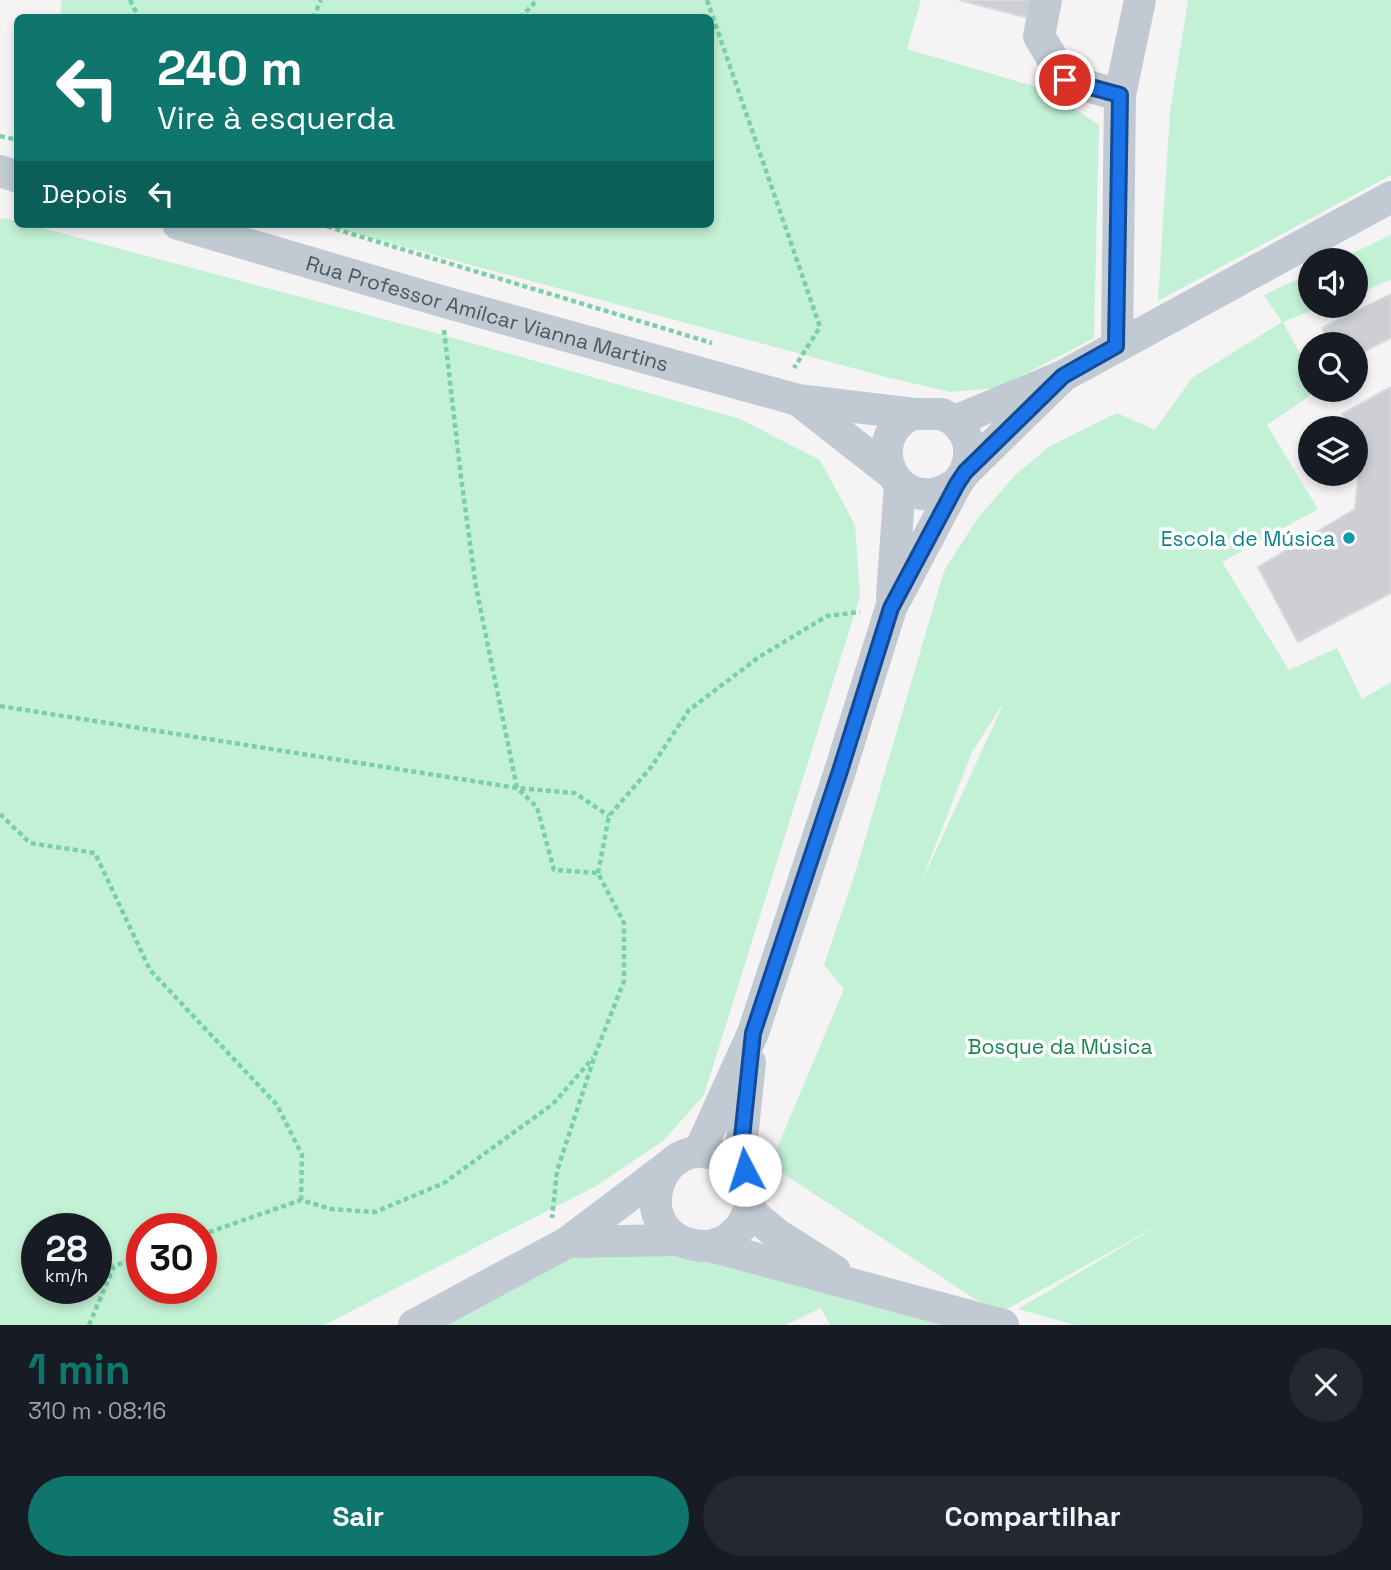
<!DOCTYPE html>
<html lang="pt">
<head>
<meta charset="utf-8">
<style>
  :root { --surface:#171b24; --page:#242831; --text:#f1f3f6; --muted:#9ea1a6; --accent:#0f766e }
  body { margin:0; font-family:"Space Grotesk",sans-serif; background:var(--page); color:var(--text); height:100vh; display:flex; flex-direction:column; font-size:26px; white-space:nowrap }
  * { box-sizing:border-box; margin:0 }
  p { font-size:23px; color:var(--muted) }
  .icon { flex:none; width:38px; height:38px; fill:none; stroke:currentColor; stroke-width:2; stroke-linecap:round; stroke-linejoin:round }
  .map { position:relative; height:1325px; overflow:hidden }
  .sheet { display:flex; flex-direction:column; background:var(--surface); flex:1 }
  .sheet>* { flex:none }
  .guide { position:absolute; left:14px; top:14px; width:700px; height:214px; border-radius:10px; box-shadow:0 4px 10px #0003; background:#0f766e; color:#fff; overflow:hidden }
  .tools { position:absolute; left:1298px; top:248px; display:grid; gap:14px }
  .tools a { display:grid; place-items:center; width:70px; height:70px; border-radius:50%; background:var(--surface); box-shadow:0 4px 10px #0003; font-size:35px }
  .speed { position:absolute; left:21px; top:1213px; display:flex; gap:14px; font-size:35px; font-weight:700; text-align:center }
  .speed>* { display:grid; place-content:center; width:91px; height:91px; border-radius:50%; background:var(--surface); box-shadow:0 4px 10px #0003; line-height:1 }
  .speed small { font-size:18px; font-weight:400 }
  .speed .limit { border:10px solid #d22; background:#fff; color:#111 }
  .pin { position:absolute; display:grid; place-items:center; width:60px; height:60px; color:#fff; margin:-30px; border:4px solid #fff; border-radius:50%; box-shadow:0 2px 7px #0007 }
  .me { position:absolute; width:77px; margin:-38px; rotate:355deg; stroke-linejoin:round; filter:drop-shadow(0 0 5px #0008) }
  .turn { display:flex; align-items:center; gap:24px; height:147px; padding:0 28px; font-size:32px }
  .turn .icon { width:91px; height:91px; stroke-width:2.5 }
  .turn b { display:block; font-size:49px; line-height:60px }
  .then { display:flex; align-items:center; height:66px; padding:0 28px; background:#0003; gap:14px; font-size:26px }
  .round { display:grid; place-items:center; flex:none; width:74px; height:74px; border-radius:37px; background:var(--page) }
  .headline { display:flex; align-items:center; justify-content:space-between; height:119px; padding:0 28px }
  h1 { font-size:42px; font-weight:600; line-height:52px; color:var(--accent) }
  .button { display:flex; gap:14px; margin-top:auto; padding:14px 28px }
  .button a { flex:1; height:80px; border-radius:42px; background:var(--accent); color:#fff; font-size:28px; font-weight:600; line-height:80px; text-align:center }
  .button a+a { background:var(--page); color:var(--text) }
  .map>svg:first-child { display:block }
  .green { fill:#c3f1d5; fill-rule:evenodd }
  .building { fill:#cdcfd5; stroke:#d7d9de; stroke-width:2 }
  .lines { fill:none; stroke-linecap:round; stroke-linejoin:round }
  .path { stroke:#7ad0a6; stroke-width:4.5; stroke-dasharray:5 3.5; stroke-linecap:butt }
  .minor { stroke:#c1cad2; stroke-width:32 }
  .route-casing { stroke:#114b97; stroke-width:18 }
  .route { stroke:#1a73e8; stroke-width:12 }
  .culture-dot { fill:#0f9aa8; stroke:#fff; stroke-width:2.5 }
  .labels { text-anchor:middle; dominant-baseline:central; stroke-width:7; stroke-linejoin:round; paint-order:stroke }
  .street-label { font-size:21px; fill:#4a5661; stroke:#fff }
  .culture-label { font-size:21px; fill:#0d838f; stroke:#fff; text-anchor:end }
  .park-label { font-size:21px; fill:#17864f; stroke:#fff }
</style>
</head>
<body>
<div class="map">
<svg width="1391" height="1325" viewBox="0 0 1391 1325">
  <rect width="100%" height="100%" fill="#f5f3f3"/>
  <path class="green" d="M62,0H921L907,49L1047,90L1099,125L1094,338L998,388L950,392L882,376L320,224H710V18H60Z
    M1188,0H1391V175L1158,301L1170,112Z
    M4,218L17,222L18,224H27L436,333L740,419L820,460L855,525L860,596L704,1095L663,1141L598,1185L324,1325H0V220ZM96,1228V1288H37V1228ZM201,1228V1288H142V1228Z
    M1391,235V280L1356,294V261H1336Z
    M1311,273V306H1323L1283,322L1311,375V390H1318L1267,425L1318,509L1222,562L1289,670L1337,648L1362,699L1391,682V1325H1075L1018,1309L1166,1221L998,1314L770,1165L844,989L824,965L856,870L944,571L977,519L1015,475L1050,446L1117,413L1155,430L1192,378L1282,322L1264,295ZM1001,707H1002L920,885L972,752Z
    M678,1250L968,1325H830L821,1308L786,1325H438L552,1258Z"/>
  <path class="building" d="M959,0H1036L1032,19Z
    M1391,294V338L1356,356V345H1330L1322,328Z
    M1391,387V593L1298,642L1258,567L1355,509L1361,447L1356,439V429H1350L1342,414Z"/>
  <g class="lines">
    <path class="path" d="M130,0L139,18
      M707,0L820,327L794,368
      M313,18L321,0
      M520,18L537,0
      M0,136L18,140
      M319,224L712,343
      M444,330L461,477L476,587L517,788L537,807L554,870L598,873L624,923V981L595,1055L557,1171L552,1218
      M0,706L517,788L575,793L609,816
      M0,814L30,843L95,853L150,970L277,1105L302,1155L301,1200
      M598,873L609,816L652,766L689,710L759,657L827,616L860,612
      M201,1235L301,1200L331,1209L375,1212L444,1183L553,1104L593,1058
      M89,1325L114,1266L142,1256"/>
    <g class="minor">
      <path d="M1046,0L1039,36L1065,80L1120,95"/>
      <path d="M0,171L18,177"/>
      <path id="s1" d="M178,224L441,301L798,400L914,414H942L955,421L964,432L969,444V459L965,472"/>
      <path d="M1117,346L1120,95L1140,0"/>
      <path d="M799,401L891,473"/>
      <path d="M914,414C909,416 903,419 900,422C871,449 893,499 932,494C942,493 949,488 957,483"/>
      <path d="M955,421L1063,376L1391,197"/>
      <path d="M892,596L900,484"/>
      <path d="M699,1152L753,1033L840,771L891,608L957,483L965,472L1063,376"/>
      <path d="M750,1193C745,1176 737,1162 720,1156C655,1131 628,1233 694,1245C699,1246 705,1246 710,1246L1003,1325"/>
      <path d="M749,1211L778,1235L835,1271"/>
      <path d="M568,1242L678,1240"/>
      <path d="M710,1246L727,1240L741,1227L749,1211L750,1193L741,1147L750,1062"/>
      <path d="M414,1325L568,1242L667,1167"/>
    </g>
  </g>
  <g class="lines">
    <defs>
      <path id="route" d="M745,1170L741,1147L753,1033L840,771L891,608L957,484L965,472L1063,376L1116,346L1120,95L1065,80"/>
    </defs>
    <use href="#route" class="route-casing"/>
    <use href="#route" class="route"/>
  </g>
  <circle class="culture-dot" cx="1349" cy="538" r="7"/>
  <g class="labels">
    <g class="street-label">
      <text stroke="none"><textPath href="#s1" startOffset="322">Rua Professor Amílcar Vianna Martins</textPath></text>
    </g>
    <g class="culture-label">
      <text x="1335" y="538">Escola de Música</text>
    </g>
    <g class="park-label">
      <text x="1060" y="1046">Bosque da Música</text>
    </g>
  </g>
</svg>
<div class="tools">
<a><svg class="icon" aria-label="sound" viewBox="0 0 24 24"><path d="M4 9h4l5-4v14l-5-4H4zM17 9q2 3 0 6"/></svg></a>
<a><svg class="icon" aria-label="search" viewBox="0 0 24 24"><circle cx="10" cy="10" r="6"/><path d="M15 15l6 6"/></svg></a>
<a><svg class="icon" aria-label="layers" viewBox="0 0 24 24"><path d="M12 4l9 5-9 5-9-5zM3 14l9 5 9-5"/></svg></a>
</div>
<div class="speed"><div>28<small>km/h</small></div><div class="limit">30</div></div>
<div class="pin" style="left:1065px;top:80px;background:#d93025"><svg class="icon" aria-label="arrive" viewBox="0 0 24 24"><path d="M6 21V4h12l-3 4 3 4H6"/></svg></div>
<svg class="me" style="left:745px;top:1170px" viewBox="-20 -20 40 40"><circle r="19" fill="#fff"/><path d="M0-13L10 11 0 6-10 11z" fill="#1a73e8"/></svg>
<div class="guide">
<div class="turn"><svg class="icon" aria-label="left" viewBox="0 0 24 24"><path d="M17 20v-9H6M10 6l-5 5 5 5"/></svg><div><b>240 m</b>Vire à esquerda</div></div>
<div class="then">Depois<svg class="icon" aria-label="left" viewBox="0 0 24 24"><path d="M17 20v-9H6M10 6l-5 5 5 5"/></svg></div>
</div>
</div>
<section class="sheet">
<div class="headline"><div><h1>1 min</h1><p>310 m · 08:16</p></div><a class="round"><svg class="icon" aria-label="close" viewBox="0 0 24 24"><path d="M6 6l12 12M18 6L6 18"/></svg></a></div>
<div class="button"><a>Sair</a><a>Compartilhar</a></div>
</section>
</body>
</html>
